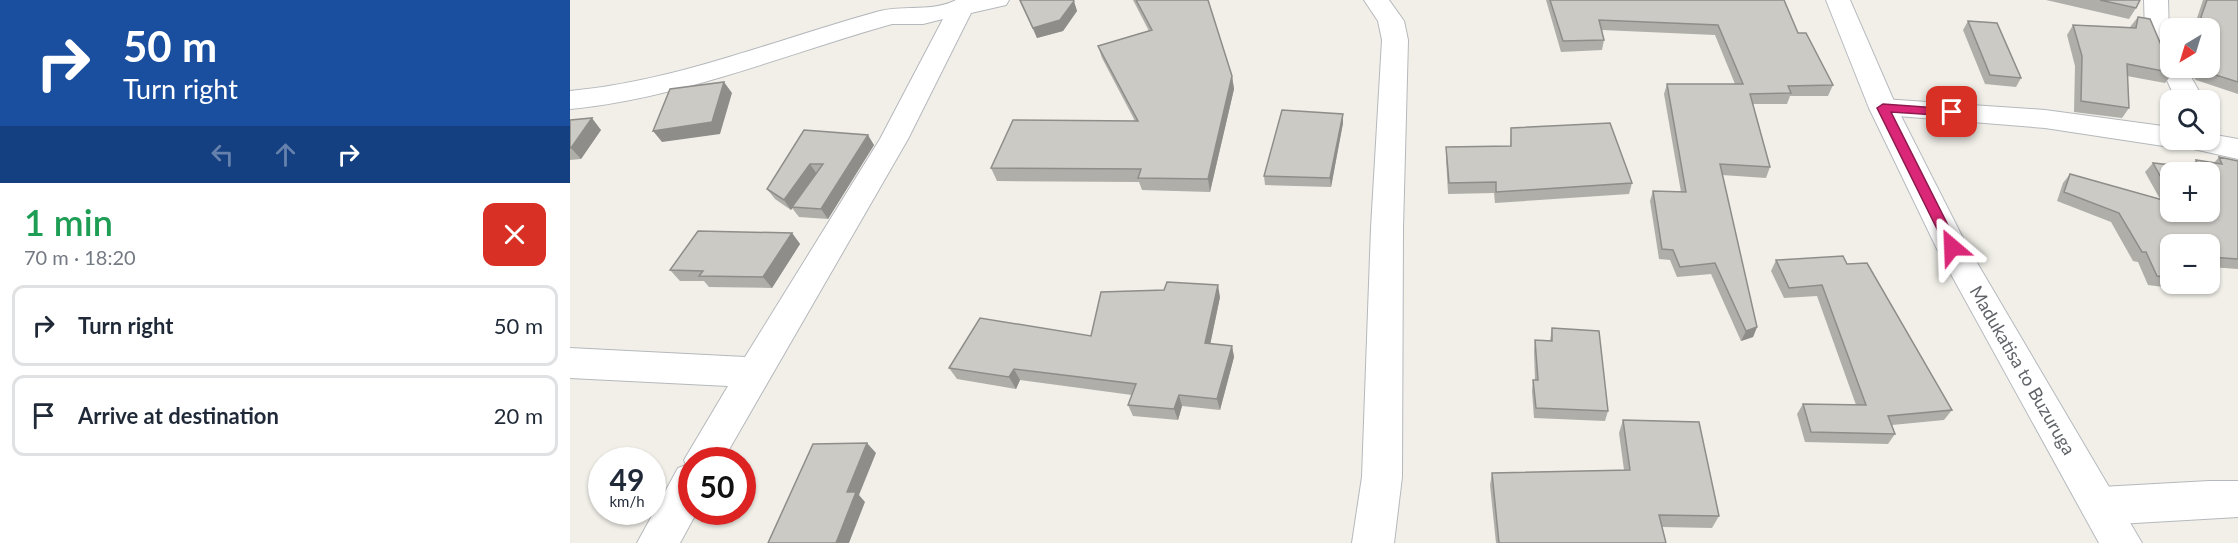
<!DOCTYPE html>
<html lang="en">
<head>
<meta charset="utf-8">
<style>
  :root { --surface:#fff; --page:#f2f2f3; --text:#1f2937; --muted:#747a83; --line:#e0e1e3 }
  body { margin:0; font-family:Lato,sans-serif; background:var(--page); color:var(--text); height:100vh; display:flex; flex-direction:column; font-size:22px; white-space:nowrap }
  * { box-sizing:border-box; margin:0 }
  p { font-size:20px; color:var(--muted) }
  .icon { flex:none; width:33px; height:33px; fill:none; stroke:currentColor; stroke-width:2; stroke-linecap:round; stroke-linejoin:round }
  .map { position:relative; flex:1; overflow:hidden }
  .panel { display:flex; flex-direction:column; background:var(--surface); width:570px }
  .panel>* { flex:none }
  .top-card { background:#1a4fa0; color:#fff; overflow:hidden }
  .needle { width:39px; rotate:218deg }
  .tools { position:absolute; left:1590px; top:18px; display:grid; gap:12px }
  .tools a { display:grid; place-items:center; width:60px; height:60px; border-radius:12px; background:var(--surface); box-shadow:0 2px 4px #0004; font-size:30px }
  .speed { position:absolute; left:18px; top:447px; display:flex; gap:12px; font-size:30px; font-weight:700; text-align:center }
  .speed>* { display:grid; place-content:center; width:78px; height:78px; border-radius:50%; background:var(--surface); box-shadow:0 2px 4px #0004; line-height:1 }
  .speed small { font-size:15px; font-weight:400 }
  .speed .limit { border:9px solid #d22; background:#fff; color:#111 }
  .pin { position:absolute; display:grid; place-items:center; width:51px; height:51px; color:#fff; margin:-26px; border-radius:12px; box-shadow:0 3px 9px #0006 }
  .me { position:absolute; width:66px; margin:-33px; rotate:334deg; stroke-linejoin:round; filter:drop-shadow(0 0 4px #0008) }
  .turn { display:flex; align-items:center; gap:21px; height:126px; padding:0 24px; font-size:27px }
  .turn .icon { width:78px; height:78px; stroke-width:2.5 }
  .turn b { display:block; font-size:42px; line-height:51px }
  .lanes { display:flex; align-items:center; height:57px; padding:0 24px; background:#0003; justify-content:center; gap:30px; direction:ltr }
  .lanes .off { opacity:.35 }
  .round { display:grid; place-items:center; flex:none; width:63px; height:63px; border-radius:12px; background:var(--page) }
  .overview { display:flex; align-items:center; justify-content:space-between; height:102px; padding:0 24px }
  h1 { font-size:36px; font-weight:600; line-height:45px; color:#1e9e55 }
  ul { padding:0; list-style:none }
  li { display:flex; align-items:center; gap:18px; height:81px; margin:0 12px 9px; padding:0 12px; border:3px solid var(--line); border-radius:12px }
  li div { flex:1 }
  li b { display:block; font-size:22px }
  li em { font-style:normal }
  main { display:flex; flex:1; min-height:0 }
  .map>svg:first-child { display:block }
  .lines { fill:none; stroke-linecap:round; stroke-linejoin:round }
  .minor-casing { stroke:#b5b8bc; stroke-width:2 }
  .secondary-casing { stroke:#b6babf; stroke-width:2 }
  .minor { fill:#fff; fill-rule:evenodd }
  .secondary { fill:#fff; fill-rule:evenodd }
  .wall { fill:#afaea9; fill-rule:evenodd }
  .shaded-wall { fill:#8f8d8a }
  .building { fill:#cccac5; stroke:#8f8d8a; stroke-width:1.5 }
  .route { fill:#db2777; stroke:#8e194d; stroke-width:1.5 }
  .labels { text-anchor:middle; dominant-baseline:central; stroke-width:4.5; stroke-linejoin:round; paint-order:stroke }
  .street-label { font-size:18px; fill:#5f6368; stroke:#fff }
</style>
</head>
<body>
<main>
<section class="panel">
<div class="top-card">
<div class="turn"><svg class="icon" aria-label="right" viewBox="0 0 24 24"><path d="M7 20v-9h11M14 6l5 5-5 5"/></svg><div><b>50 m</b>Turn right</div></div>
<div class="lanes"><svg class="icon off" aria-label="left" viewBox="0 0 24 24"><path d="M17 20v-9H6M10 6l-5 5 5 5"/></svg><svg class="icon off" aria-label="ahead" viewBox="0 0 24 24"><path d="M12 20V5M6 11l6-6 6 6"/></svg><svg class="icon" aria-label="right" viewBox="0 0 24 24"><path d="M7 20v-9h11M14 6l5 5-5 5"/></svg></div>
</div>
<div class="overview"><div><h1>1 min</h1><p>70 m · 18:20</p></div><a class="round" style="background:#d93025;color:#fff"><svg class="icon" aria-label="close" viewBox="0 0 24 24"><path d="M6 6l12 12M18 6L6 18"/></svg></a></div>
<ul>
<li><svg class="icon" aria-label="right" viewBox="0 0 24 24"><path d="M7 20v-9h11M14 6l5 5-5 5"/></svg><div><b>Turn right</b></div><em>50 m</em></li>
<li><svg class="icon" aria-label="arrive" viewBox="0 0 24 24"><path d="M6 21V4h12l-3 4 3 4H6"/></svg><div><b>Arrive at destination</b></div><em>20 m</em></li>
</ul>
</section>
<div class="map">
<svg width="1668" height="543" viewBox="0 0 1668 543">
  <rect width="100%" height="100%" fill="#f1efe8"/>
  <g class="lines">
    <defs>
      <path id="minor" d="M386,0H439L436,5L401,13L338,139L153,460H122V512H127L110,543H67L108,468L116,465L114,460L158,386L0,378V348L175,357L310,139L373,19L353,24H322C215,54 112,98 0,109V91C108,81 207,39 310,11C335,5 363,12 386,0Z
        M794,0H819L834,21L838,40L833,228L832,477L824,543H782L792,477L801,228L812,40L808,21Z
        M1574,0H1598L1600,68H1616L1634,100H1606L1575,32Z
        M1313,99L1475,110L1600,127V140H1640V134L1668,139V159L1606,145L1600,147L1475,128L1303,114L1299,108L1303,102Z
        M1639,481H1668V517L1531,525L1517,519L1511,506L1517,493L1531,487Z"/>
      <path id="secondary" d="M1256,0H1280L1327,108L1396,244L1572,543H1529L1366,247L1299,108Z"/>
    </defs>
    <use href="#minor" class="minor-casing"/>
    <use href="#secondary" class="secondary-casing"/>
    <use href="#minor" class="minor"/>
    <use href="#secondary" class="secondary"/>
  </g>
  <path class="wall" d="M449,0H503L507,11L493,31L467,38Z
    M563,0H638L662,76L664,89L640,192L572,190L569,182L427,181L421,168L565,121L532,58L528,46L579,31Z
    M976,0H1214L1228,33L1263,85L1258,96H1220L1217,104H1183L1200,167L1196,178L1152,175L1187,327L1183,337L1171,341L1141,274L1107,277L1100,260L1089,259L1080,201L1083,191L1111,192L1094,94L1097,84H1165L1145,35L1032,30L1034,40L1032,50L991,52Z
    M1476,0H1570L1566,8L1559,19Z
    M1633,0H1668V94L1626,80L1617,68H1640V28H1605L1608,24L1624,27Z
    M1568,17L1603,73L1595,83L1557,76L1559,108L1552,118L1504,112L1505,66L1497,35L1503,25L1560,27Z
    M1398,21L1451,78L1446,87L1415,84L1393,30Z
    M0,120L31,130L11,159L0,160Z
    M773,123L761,187L695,185L694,176Z
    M941,128L1062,183L1059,194L925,203L924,193L878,194L876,158V147L940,146Z
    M234,130L304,145L258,219L229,217L222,208L221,210L205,199L197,189Z
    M1649,157L1668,161V269L1640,267V244H1600V284H1630L1623,291L1578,285L1568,262L1563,261L1541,222L1487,201L1493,183L1500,174L1590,199L1575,172L1583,163L1620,167L1626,160L1644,163ZM1600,172L1640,212H1600Z
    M222,233L230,244L202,288L139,287L134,281H110L100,270Z
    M1206,260L1277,264L1382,410L1374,420L1322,425L1325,434L1318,444L1235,442L1227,414L1233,404L1286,405L1247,296L1214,298L1201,271Z
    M650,297L640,344L662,346L664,357L650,410L612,406L608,420L563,416L558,405L562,395L450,380L446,389L387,379L379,368L521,336Z
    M982,328L1038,411L1035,421L964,418L962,391L963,380H965L964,351L965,340L980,341Z
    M1053,420L1149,516L1142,528L1092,527L1096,543H926L920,485L922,473L1054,470L1049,433Z"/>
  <path class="shaded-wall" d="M504,1L507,11L493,31L467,38L463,28Z
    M662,76L664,89L640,192L638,179Z
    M154,82L162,93L150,134L92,142L83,131Z
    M773,114V123L761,187L760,178Z
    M22,118L31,130L11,159L1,148Z
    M298,135L304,145L258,219L251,209Z
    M240,164L247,174L221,210L214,200Z
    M222,233L230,244L202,288L193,277Z
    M648,285L650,297L638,355L635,343Z
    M1187,327L1183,337L1171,341L1176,331Z
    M662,346L664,357L650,410L647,399Z
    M444,369L450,380L446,389L439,377Z
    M609,395L612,406L608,420L604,409Z
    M297,443L306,453L289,495L295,502L279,543H266L277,492Z"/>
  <path class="building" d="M450,0H503L504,1L490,20L463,28Z
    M566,0H638L662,76L638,179L568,178L571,169L421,168L443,120L568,121L528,46L582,30Z
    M980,0H1214L1228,33H1236L1263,85L1218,86L1221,93L1180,94L1200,167L1150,164L1187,327L1176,331L1145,263L1110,267L1103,250L1092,249L1083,191L1116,192L1097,84H1173L1148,25L1029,20L1034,40L993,41Z
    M1530,0H1570L1566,8Z
    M1637,0H1668V82L1633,71L1631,68H1640V28H1609L1608,24L1633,28L1631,17Z
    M1568,17L1580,19L1603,73L1557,64L1559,108L1511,101L1512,56L1503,25L1566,28Z
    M1398,21L1427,23L1451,78L1420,75Z
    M154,82L142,122L83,131L100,89Z
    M712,110L773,114L760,178L694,176Z
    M22,118L1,148H0V120Z
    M1040,123L1062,183L926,192V182L879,183L876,147L941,146V128Z
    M234,130L298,135L251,209L222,207L253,164H240L214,200L197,189Z
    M1649,157L1668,161V259L1640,257V244H1600V278L1587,276L1576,252H1572L1549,213L1494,192L1500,174L1600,202V212H1640V172H1600V194L1583,163L1629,168L1626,160L1652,164Z
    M128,231L222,233L193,277L129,276L133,271L100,270Z
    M1273,256L1277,264L1297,263L1382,410L1318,416L1325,434L1241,432L1233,404L1296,405L1252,285L1219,288L1206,260Z
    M597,282L648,285L635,343L662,346L647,399L609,395L604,409L558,405L566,384L444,369L439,377L379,368L410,318L521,336L531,292L594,290Z
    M982,328L1029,331L1038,411L966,408L963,380H968L965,340L982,341Z
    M1053,420L1129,422L1149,516L1089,515L1096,543H929L922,473L1060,470Z
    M297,443L277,492H286L266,543H198L243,444Z"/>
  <path class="route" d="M1313,104L1382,109L1388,112L1382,116L1321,112L1389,247L1387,250L1382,252L1376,247L1307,108Z"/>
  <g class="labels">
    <g class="street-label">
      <text transform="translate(1453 370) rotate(60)">Madukatisa to Buzuruga</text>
    </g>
  </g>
</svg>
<div class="tools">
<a><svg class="needle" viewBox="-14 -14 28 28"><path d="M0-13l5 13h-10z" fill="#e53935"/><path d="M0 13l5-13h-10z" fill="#747a83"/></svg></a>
<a><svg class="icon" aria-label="search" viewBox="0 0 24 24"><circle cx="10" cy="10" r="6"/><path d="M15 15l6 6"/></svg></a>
<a>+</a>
<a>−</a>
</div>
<div class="speed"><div>49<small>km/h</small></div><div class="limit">50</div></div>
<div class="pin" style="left:1382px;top:112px;background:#d93025"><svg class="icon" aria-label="arrive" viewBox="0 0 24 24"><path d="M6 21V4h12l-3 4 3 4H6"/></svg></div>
<svg class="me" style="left:1382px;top:247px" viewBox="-20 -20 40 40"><path d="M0-17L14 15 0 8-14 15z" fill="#db2777" stroke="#fff" stroke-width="4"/></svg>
</div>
</main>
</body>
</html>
